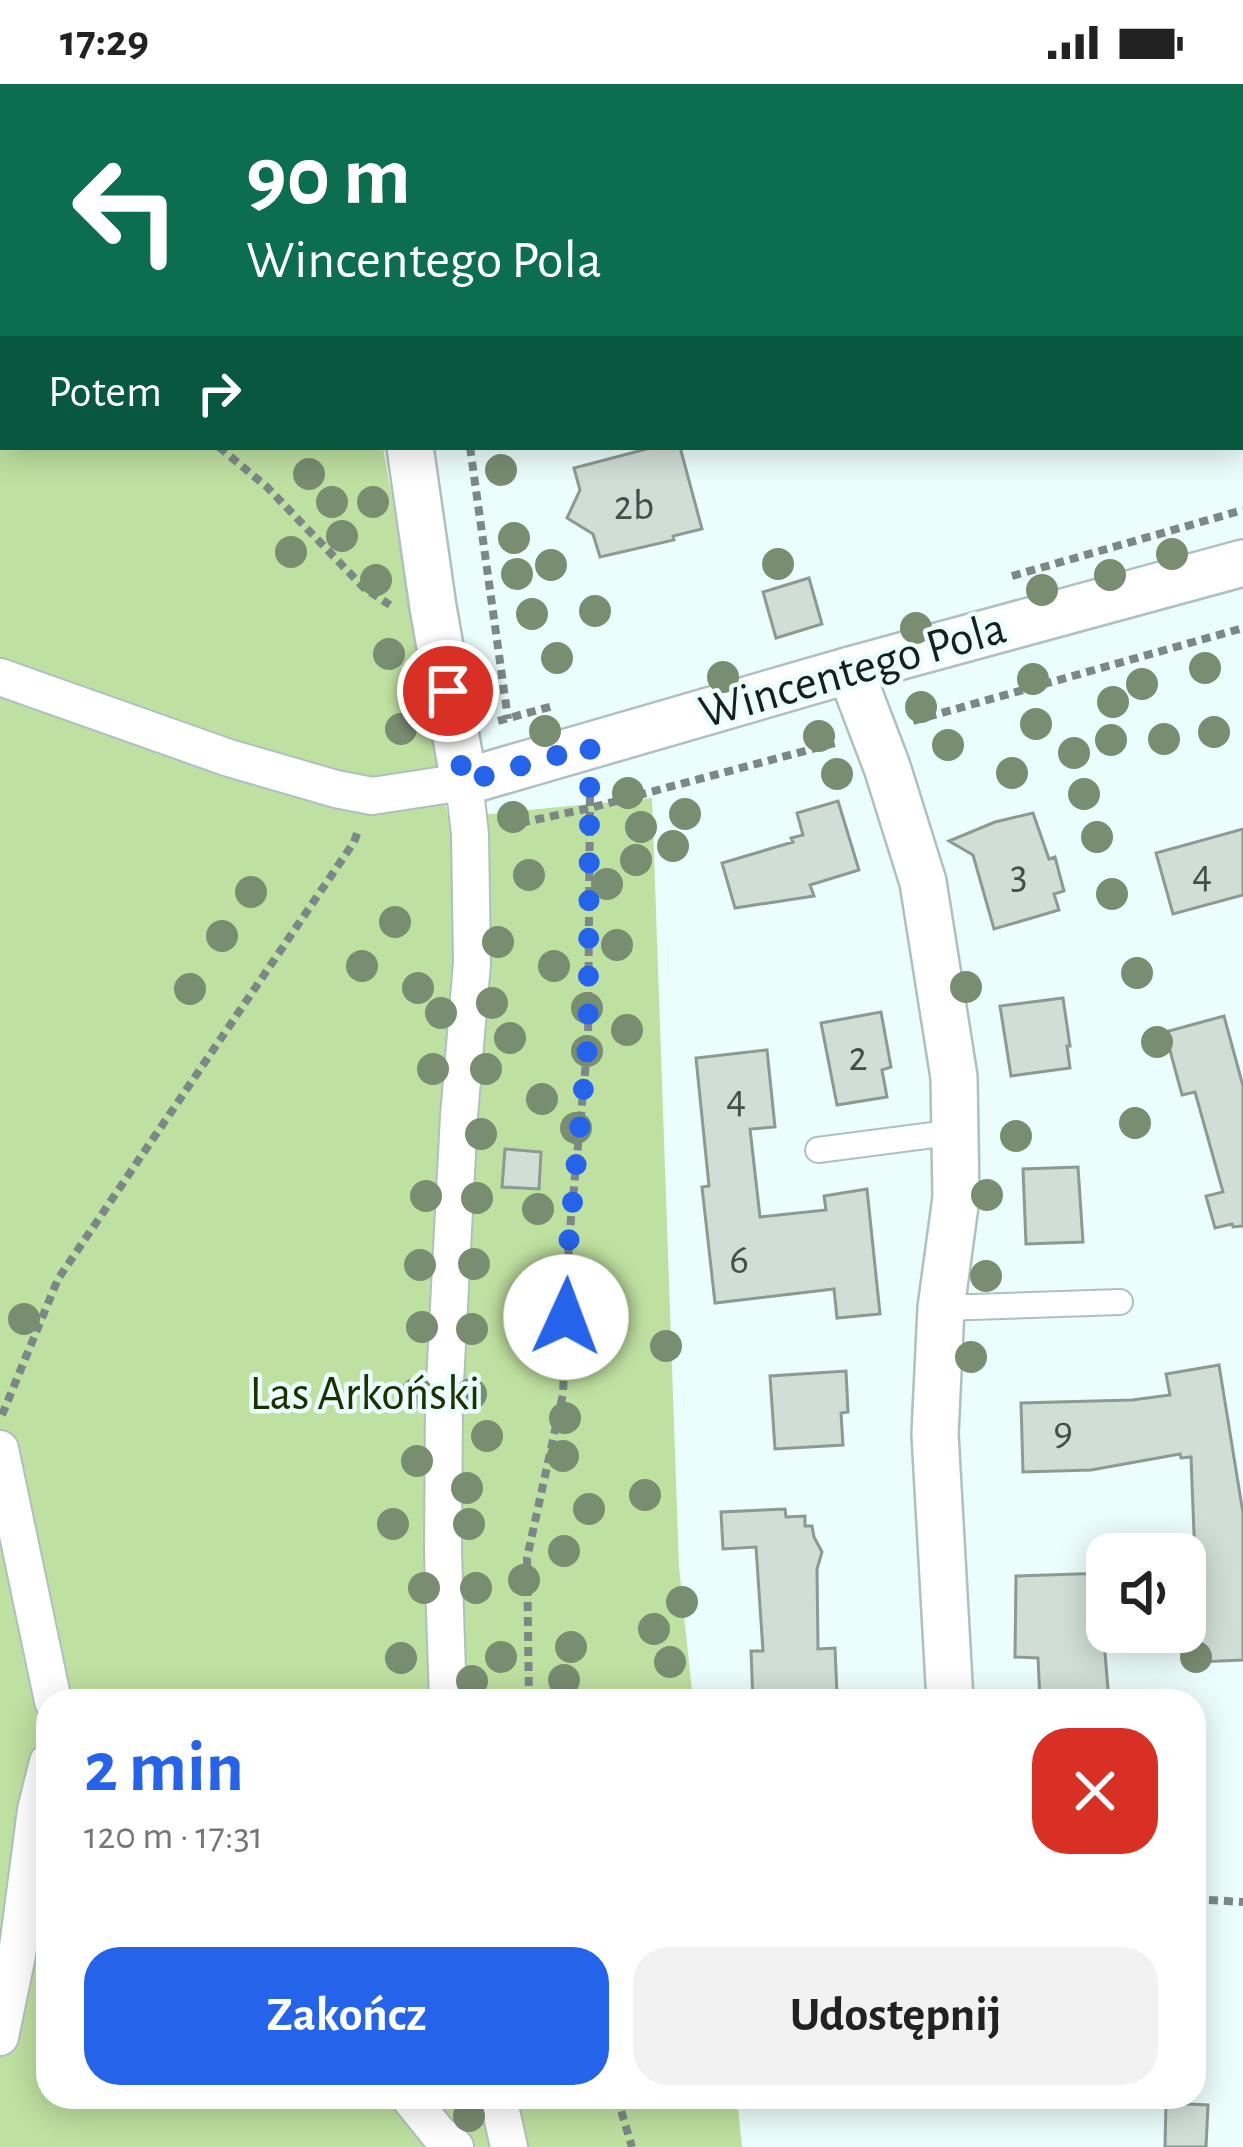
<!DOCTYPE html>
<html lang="pl">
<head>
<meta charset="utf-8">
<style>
  :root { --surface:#fff; --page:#f2f2f2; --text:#222; --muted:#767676; --accent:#2563eb }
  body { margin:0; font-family:"Alegreya Sans",sans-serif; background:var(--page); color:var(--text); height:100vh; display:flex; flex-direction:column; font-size:45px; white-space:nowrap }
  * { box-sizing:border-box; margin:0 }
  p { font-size:39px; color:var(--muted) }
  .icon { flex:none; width:66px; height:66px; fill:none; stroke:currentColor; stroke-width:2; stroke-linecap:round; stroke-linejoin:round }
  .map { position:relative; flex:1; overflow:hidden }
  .side { position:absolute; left:36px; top:1605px; width:1170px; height:420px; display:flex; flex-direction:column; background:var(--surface); border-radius:36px; box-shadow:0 6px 30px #0003 }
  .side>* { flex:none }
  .top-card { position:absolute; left:0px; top:0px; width:1245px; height:366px; box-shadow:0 6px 30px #0003; background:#0b6e4f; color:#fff; overflow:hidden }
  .fabs { position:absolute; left:1086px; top:1449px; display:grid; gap:24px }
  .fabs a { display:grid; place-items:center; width:120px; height:120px; border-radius:24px; background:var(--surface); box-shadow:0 6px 30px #0003; font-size:60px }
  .pin { position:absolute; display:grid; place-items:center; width:102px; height:102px; color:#fff; margin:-51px; border:6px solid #fff; border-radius:50%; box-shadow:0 3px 12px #0007 }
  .me { position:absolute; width:132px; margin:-66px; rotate:2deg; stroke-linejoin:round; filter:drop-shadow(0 0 9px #0008) }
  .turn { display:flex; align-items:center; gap:42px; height:252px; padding:0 48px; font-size:54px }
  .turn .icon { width:156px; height:156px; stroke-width:2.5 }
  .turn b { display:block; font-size:84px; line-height:102px }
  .then { display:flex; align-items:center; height:114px; padding:0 48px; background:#0003; gap:24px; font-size:45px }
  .round { display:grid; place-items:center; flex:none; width:126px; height:126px; border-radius:36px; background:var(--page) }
  .headline { display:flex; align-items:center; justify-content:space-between; height:204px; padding:0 48px }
  h1 { font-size:72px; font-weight:700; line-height:90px; color:var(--accent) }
  .cta { display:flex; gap:24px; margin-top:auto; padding:24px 48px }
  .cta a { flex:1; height:138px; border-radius:36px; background:var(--accent); color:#fff; font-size:48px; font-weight:700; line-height:138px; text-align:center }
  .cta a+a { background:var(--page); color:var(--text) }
  .status { display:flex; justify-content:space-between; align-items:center; height:84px; padding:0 60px; background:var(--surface); direction:ltr }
  .status svg { height:33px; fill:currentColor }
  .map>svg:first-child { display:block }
  .green { fill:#bee0a0 }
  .building { fill:#d0ded6; stroke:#8c9a92; stroke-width:3 }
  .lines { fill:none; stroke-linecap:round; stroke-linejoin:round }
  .service-casing { stroke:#aec0bf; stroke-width:28 }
  .pedestrian-casing { stroke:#aec0bf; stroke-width:40 }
  .minor-casing { stroke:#aec0bf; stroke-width:50 }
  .path { stroke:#7c8888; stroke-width:8; stroke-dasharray:9 6; stroke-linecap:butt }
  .service { stroke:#fff; stroke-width:24 }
  .pedestrian { stroke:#fff; stroke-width:36 }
  .minor { stroke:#fff; stroke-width:45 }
  .tree { fill:#798d71 }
  .route { stroke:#2563eb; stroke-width:21; stroke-dasharray:0 37.8 }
  .labels { text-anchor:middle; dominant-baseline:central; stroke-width:9; stroke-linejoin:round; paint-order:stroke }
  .number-label { font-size:42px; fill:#454e4c }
  .street-label { font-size:48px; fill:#171e1e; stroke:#ebfdfc }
  .park-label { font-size:48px; fill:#1b3100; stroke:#ebfdfc }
</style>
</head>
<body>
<div class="status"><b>17:29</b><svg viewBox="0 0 49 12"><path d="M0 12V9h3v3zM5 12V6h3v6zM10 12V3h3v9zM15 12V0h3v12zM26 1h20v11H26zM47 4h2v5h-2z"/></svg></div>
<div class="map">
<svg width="1243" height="2063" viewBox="0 0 1243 2063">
  <rect width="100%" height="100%" fill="#ebfdfc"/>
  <path class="green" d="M0,0H329L330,3H3V363H383L448,734L652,714L679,1483L693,1617H48V2013H737L742,2063H0Z"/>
  <path class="building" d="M654,363H680L702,445L673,452L674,456L600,473L593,450L567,434L580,406L574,384Z
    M809,494L822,540L776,554L763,508Z
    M838,717L859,786L810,801L814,812L735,824L722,779L793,758L791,754L803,751L797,729Z
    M1033,729L1049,775L1055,773L1064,807L1054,810L1059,826L994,845L973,771L949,757L995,738Z
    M1243,745V811L1173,830L1156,769Z
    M1063,914L1070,962H1067L1070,984L1011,992L1000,922Z
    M881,928L891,983L882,986L887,1013L837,1021L821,939Z
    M1224,932L1243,1002V1142L1233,1143L1232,1140L1215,1144L1206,1112L1223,1108L1195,1008L1182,1011L1165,948Z
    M767,966L775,1043L750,1045L760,1133L826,1126L824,1112L867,1105L880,1230L837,1234L834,1205L715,1219L702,1103L709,1102L696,974Z
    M505,1065L541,1068L539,1105L502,1103Z
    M1078,1083L1083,1158L1026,1160L1023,1085Z
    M1219,1281L1243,1429V1576L1199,1578L1191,1373L1181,1374L1180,1370L1091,1386L1023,1388L1021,1319L1132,1316L1170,1311L1166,1290Z
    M846,1287L848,1328L841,1329L843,1361L775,1365L770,1292Z
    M785,1425L786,1433L805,1432V1442H812L814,1453L822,1468L817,1485L818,1565L835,1564L837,1610L827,1611V1617H753L751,1567H763L756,1463L723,1465L721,1428Z
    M1107,1489V1545H1103L1109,1617H1040L1038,1574L1015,1573L1016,1492Z
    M1166,2019L1208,2021L1206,2063H1165Z"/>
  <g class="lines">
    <defs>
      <path id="service" d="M818,1066L956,1048
        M941,1224L1120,1218"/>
      <path id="pedestrian" d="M0,593L229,674L336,705L372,712L464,698L470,750L472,879L459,1032L444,1317L443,1468L448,1617
        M0,1365L53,1617
        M0,1953L17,1871L36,1726L48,1678
        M409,2013L438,2049L455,2063
        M498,2013L509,2063"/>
      <path id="minor" d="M355,0L356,3
        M410,363L433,523L464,698L850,586L1243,479
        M850,586L887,683L923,798L954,993L956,1114L941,1224L935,1350L950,1617"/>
    </defs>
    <use href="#service" class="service-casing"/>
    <use href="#pedestrian" class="pedestrian-casing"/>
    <use href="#minor" class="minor-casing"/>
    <path class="path" d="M418,0L419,3
      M0,214L3,216
      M219,363L267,403L364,504L390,521
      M470,363L508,635
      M1012,492L1243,426
      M498,637L553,622
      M913,637L1243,544
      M506,742L590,724L835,659
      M2,1331L58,1195L354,758L358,747
      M529,1617L527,1474L563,1310L569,1155L588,957L590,706
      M1194,1815L1243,1818
      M617,2013L632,2063"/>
    <use href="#service" class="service"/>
    <use href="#pedestrian" class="pedestrian"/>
    <use href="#minor" class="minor"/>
  </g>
  <g class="tree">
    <circle cx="501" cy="386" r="16"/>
    <circle cx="309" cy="390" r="16"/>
    <circle cx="332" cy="418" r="16"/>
    <circle cx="373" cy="418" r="16"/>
    <circle cx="342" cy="452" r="16"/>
    <circle cx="514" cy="454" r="16"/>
    <circle cx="291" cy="468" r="16"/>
    <circle cx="1172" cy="470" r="16"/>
    <circle cx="778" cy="480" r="16"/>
    <circle cx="551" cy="481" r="16"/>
    <circle cx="517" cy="490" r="16"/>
    <circle cx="1110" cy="491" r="16"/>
    <circle cx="376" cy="496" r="16"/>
    <circle cx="1042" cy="506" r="16"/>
    <circle cx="595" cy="527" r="16"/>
    <circle cx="532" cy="530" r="16"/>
    <circle cx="916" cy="544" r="16"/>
    <circle cx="389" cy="570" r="16"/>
    <circle cx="557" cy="574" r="16"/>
    <circle cx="1205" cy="584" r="16"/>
    <circle cx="723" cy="593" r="16"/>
    <circle cx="1033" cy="595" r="16"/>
    <circle cx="1142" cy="600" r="16"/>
    <circle cx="1113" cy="618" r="16"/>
    <circle cx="921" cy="623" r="16"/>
    <circle cx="1036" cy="640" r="16"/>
    <circle cx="401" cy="645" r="16"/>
    <circle cx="545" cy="647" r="16"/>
    <circle cx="1214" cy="648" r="16"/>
    <circle cx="819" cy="652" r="16"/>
    <circle cx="1164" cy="655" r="16"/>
    <circle cx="1111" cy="656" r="16"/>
    <circle cx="948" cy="661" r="16"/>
    <circle cx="1074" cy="669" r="16"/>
    <circle cx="1012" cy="689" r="16"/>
    <circle cx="837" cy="690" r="16"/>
    <circle cx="628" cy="709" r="16"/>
    <circle cx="1084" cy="710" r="16"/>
    <circle cx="685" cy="730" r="16"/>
    <circle cx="513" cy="733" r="16"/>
    <circle cx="641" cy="743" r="16"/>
    <circle cx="1097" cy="753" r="16"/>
    <circle cx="673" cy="762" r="16"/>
    <circle cx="636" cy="776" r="16"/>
    <circle cx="529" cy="791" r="16"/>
    <circle cx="607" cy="800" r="16"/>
    <circle cx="251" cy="808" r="16"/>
    <circle cx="1112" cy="810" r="16"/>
    <circle cx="395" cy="838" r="16"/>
    <circle cx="222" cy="852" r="16"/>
    <circle cx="498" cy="858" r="16"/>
    <circle cx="617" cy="861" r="16"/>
    <circle cx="362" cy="882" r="16"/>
    <circle cx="554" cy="882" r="16"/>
    <circle cx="1137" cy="889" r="16"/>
    <circle cx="966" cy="903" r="16"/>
    <circle cx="418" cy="904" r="16"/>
    <circle cx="190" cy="905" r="16"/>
    <circle cx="492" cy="919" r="16"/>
    <circle cx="587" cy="924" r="16"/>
    <circle cx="441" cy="929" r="16"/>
    <circle cx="627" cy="946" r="16"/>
    <circle cx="510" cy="954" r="16"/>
    <circle cx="1157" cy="958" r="16"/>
    <circle cx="587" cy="967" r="16"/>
    <circle cx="433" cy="985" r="16"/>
    <circle cx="486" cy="985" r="16"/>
    <circle cx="542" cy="1015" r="16"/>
    <circle cx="1135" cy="1039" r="16"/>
    <circle cx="576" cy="1044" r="16"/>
    <circle cx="481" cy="1050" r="16"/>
    <circle cx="1016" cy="1052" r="16"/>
    <circle cx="987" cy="1111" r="16"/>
    <circle cx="426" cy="1112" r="16"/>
    <circle cx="477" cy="1114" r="16"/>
    <circle cx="538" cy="1125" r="16"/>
    <circle cx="474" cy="1180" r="16"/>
    <circle cx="420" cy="1181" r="16"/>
    <circle cx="986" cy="1192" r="16"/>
    <circle cx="24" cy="1235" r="16"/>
    <circle cx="422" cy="1243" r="16"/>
    <circle cx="472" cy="1245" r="16"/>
    <circle cx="563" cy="1261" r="16"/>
    <circle cx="666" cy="1262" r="16"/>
    <circle cx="971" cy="1273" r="16"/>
    <circle cx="417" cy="1309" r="16"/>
    <circle cx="471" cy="1310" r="16"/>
    <circle cx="565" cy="1334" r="16"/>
    <circle cx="487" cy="1352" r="16"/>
    <circle cx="563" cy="1372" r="16"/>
    <circle cx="417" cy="1377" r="16"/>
    <circle cx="467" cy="1404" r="16"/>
    <circle cx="645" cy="1411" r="16"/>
    <circle cx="589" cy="1425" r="16"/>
    <circle cx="393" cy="1440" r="16"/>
    <circle cx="469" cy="1440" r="16"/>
    <circle cx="564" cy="1467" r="16"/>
    <circle cx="524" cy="1496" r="16"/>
    <circle cx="424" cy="1504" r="16"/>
    <circle cx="476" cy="1504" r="16"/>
    <circle cx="682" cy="1518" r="16"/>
    <circle cx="654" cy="1545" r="16"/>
    <circle cx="571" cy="1563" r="16"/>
    <circle cx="501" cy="1573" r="16"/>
    <circle cx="1196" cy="1573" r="16"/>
    <circle cx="401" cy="1574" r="16"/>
    <circle cx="670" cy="1578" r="16"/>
    <circle cx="564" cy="1596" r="16"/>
    <circle cx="472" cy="1597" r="16"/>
    <circle cx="469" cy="2032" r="16"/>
  </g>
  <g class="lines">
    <path class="route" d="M448,607L464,698L590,662L588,957L569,1155L566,1233"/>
  </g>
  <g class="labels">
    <g class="number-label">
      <text x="634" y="422">2b</text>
      <text x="1202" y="790">4</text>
      <text x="1019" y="791">3</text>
      <text x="858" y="973">2</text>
      <text x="736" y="1015">4</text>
      <text x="739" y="1176">6</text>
      <text x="1063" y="1347">9</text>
    </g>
    <g class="street-label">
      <text transform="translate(853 587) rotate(-16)">Wincentego Pola</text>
    </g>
    <g class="park-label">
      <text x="365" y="1311">Las Arkoński</text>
    </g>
  </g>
</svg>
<div class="fabs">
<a><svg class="icon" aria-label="sound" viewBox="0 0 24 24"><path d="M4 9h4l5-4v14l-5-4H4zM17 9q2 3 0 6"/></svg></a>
</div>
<div class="pin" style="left:448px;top:607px;background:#d93025"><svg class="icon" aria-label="arrive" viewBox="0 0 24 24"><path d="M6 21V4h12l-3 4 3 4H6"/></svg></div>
<svg class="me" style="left:566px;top:1233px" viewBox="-20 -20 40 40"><circle r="19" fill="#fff"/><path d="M0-13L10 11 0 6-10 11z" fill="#2563eb"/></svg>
<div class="top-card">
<div class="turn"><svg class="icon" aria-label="left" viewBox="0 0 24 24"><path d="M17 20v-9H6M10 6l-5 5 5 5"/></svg><div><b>90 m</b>Wincentego Pola</div></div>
<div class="then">Potem<svg class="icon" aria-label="right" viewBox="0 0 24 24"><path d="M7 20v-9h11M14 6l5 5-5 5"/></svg></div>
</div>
<section class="side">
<div class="headline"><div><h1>2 min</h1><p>120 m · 17:31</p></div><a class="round" style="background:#d93025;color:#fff"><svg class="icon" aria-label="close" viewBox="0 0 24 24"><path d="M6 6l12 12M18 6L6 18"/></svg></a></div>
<div class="cta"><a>Zakończ</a><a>Udostępnij</a></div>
</section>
</div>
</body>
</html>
